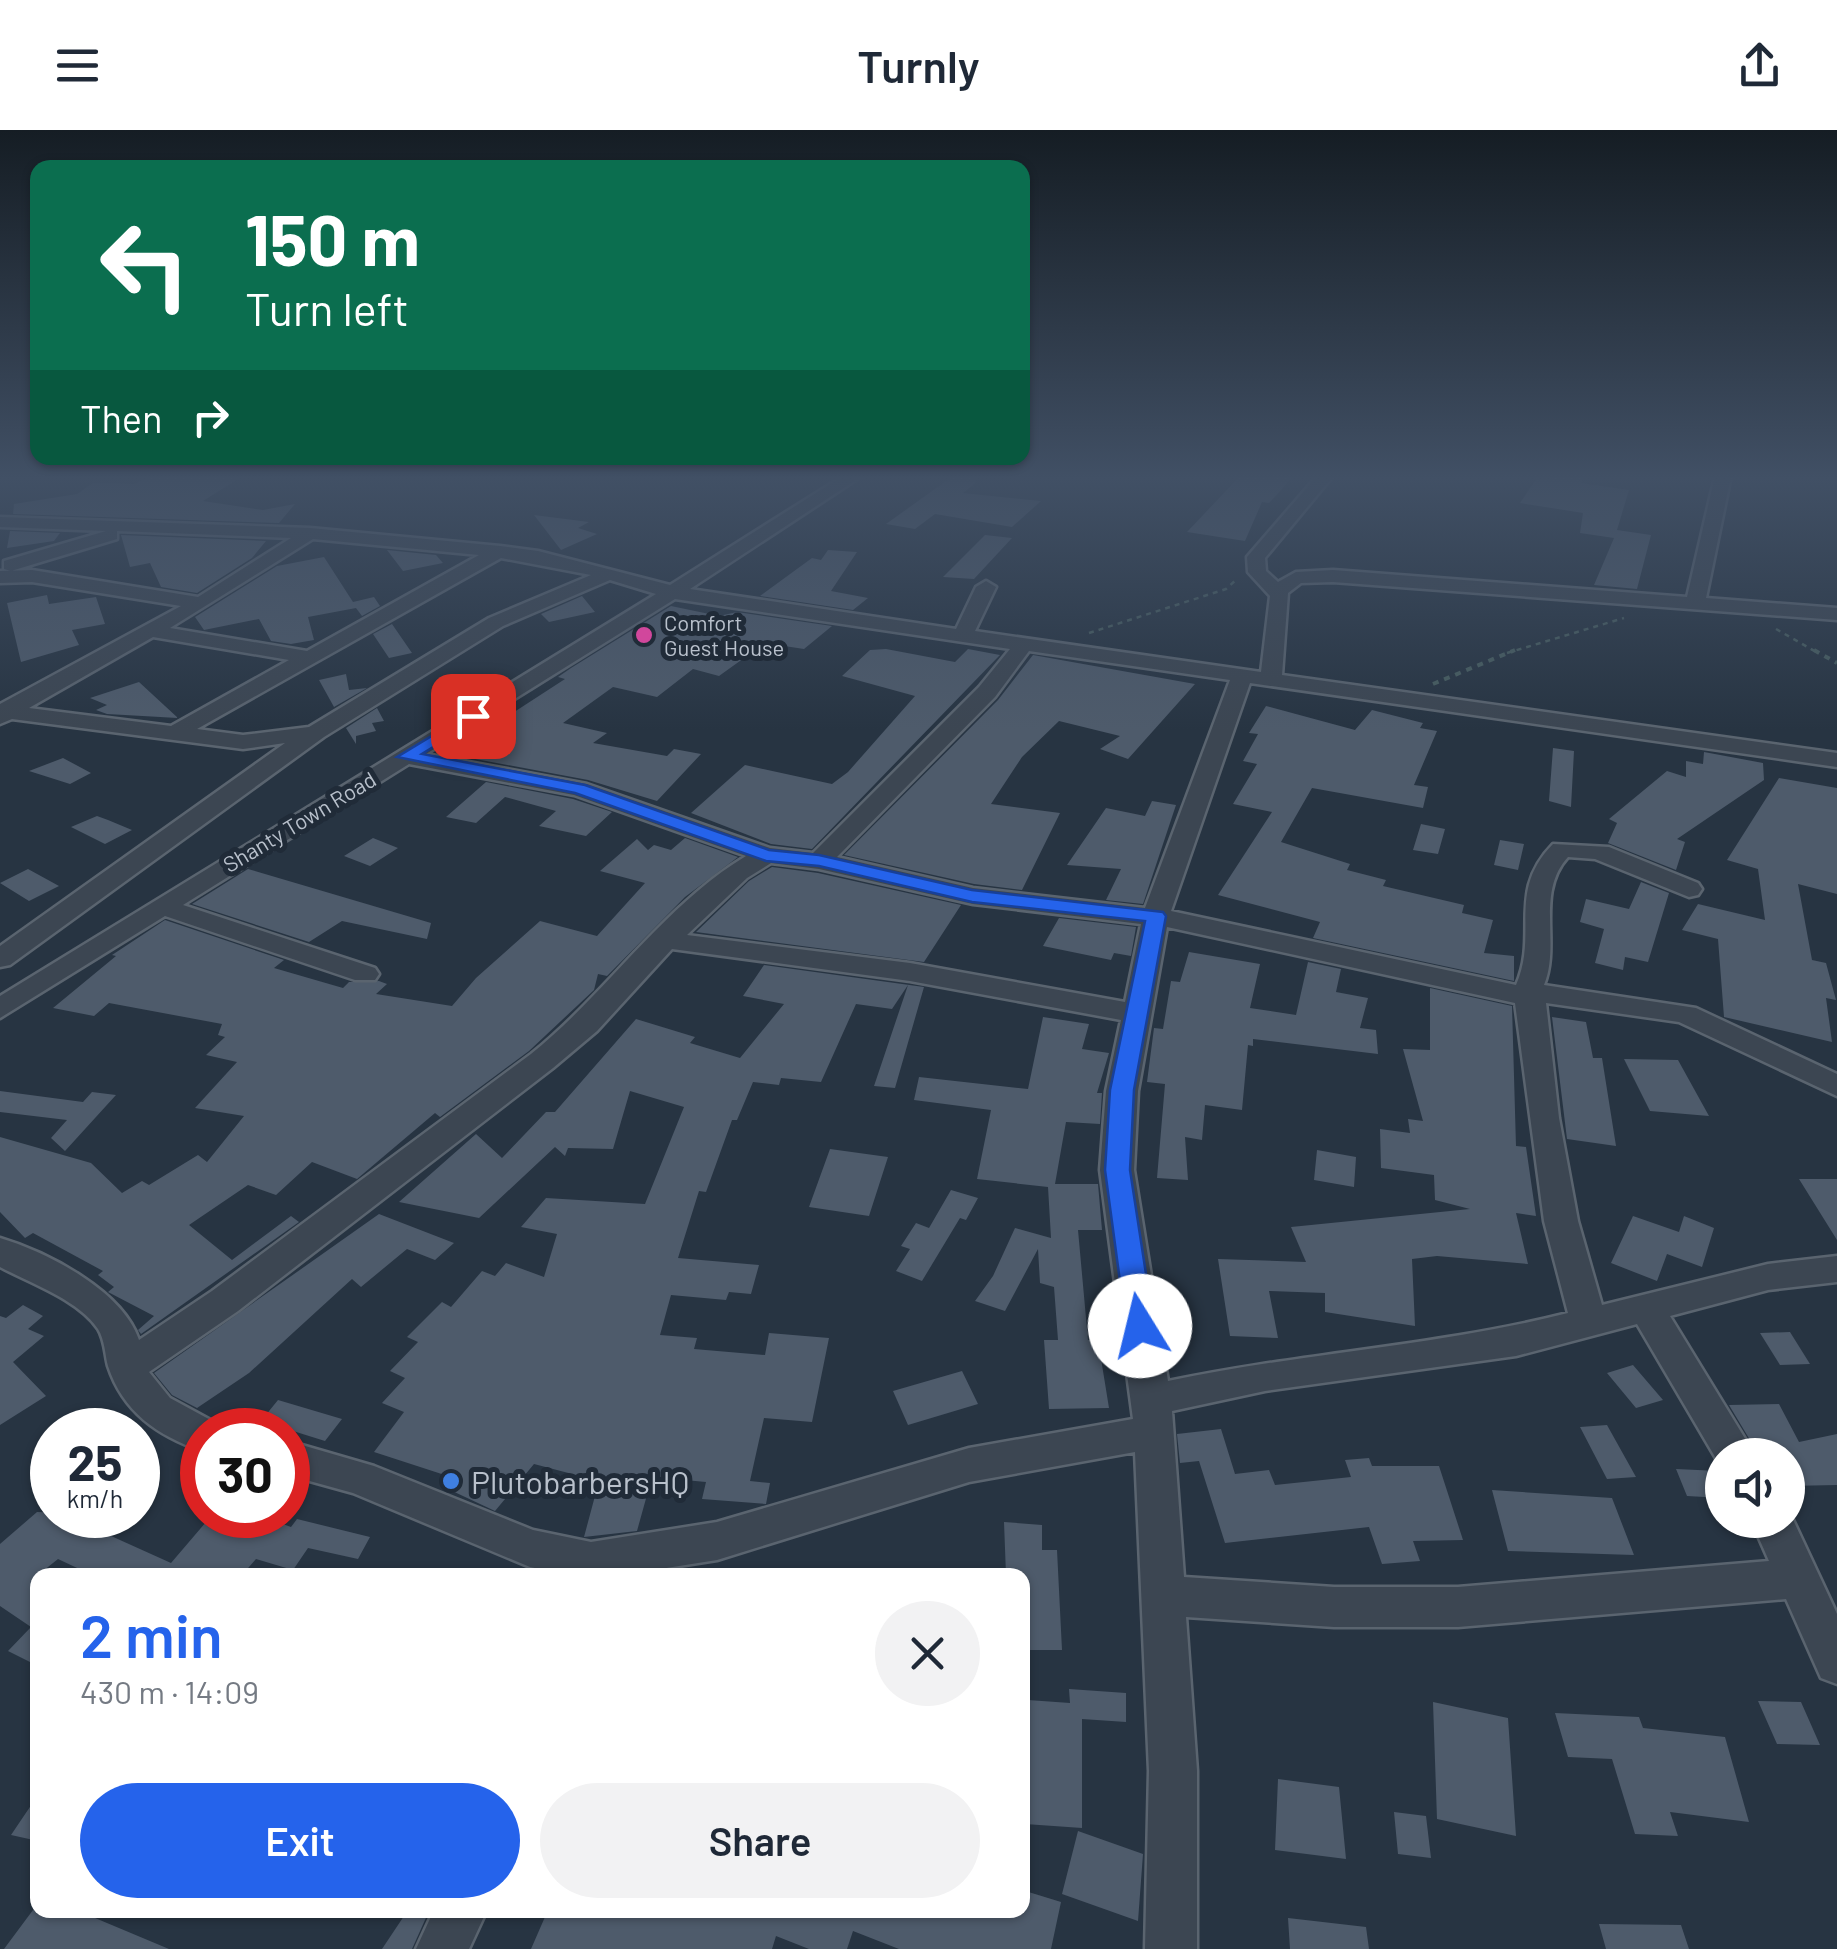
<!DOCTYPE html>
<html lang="en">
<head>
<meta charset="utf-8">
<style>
  :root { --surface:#fff; --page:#f2f2f3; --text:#1f2937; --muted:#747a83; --accent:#2563eb }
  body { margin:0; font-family:Barlow,sans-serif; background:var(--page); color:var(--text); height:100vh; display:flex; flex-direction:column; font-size:38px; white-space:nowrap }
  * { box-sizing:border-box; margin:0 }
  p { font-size:32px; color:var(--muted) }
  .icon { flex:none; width:55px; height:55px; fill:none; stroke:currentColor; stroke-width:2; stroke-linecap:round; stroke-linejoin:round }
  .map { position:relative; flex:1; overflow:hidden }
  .sheet { position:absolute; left:30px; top:1438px; width:1000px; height:350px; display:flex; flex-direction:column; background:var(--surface); border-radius:20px; box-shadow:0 2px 8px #0004 }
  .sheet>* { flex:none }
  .banner { position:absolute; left:30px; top:30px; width:1000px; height:305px; border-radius:20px; box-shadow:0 2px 8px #0004; background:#0b6e4f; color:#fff; overflow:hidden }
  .buttons { position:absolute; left:1705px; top:1308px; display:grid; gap:20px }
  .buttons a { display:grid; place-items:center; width:100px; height:100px; border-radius:50%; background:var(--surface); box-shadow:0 2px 8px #0004; font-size:50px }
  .speed { position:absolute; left:30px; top:1278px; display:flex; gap:20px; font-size:50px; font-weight:700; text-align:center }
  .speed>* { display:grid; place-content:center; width:130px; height:130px; border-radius:50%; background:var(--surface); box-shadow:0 2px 8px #0004; line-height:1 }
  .speed small { font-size:25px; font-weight:400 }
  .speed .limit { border:15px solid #d22; background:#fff; color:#111 }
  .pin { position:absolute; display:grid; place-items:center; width:85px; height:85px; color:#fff; margin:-42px; border-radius:20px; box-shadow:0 5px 15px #0006 }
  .me { position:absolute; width:110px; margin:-55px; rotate:351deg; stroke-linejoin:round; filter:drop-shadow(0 0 8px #0008) }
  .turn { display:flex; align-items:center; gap:35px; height:210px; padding:0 50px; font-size:45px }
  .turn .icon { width:130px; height:130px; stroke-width:2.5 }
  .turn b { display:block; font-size:70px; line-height:85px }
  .then { display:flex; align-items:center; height:95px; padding:0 50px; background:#0003; gap:20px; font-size:38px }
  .round { display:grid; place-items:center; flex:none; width:105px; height:105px; border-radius:52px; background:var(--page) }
  .overview { display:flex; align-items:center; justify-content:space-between; height:170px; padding:0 50px }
  h1 { font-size:60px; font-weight:600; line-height:75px; color:var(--accent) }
  .primary-button { display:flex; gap:20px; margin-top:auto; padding:20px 50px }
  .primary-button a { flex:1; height:115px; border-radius:60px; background:var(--accent); color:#fff; font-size:40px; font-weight:600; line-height:115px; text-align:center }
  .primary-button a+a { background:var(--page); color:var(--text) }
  header { display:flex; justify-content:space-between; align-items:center; height:130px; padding:0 50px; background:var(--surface); font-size:45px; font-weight:600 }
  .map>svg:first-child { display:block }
  .building { fill:#4e5b6b }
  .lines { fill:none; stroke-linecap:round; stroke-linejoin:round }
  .minor-casing { stroke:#5a646f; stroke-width:5 }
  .path-far1 { stroke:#485e60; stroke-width:2.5; stroke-dasharray:5 5; stroke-linecap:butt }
  .path { stroke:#485e60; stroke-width:4; stroke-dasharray:6 6; stroke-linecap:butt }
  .minor { fill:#3c4652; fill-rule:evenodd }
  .route { fill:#2563eb; stroke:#184099; stroke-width:2.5 }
  .hotel-dot { fill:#d1479c; stroke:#202b38; stroke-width:4 }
  .shop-dot { fill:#3f7fe0; stroke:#202b38; stroke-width:4 }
  .labels { text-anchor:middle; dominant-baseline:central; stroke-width:10; stroke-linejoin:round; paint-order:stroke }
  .far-poi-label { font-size:22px; fill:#b9c1cc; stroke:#202b38; text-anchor:start }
  .far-street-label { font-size:22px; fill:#b9c1cc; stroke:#202b38 }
  .near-poi-label { font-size:32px; fill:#b9c1cc; stroke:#202b38; text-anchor:start }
</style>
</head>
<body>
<header><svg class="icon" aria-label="menu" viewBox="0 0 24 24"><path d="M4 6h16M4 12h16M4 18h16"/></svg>Turnly<svg class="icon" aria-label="share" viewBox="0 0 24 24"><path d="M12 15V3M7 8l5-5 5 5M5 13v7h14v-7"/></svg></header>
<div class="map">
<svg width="1837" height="1819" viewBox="0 0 1837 1819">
  <rect width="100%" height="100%" fill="#273442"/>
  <path class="building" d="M149,346H243L203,371L263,380L295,374L279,393L13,384L14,374L77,364L93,353L135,354Z
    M953,346H972L977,352L963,363L1041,371L1012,397L935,384L915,399L886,394Z
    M1240,346H1294L1269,373L1262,372L1245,411L1187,402Z
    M1552,346H1585L1581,353L1629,360L1617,400L1651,405L1637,459L1594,455L1614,408L1580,403L1583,383L1520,373L1537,348L1549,350Z
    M534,385L589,392L578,398L597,404L561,420Z
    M10,401L60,403L54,411L7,418Z
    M121,405L266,411L252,428L197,463L161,457L150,433L130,437Z
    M985,405L1012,408L974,449L943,447Z
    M387,420L436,425L443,433L403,441Z
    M828,420L857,422L831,461L868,468L853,480L760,466L812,428L821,430Z
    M324,427L353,472L374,467L380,476L362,486L356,478L308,487L314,510L291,514L271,511L259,489L204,500L195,487L277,436Z
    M47,465L49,474L96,467L105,494L72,500L79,515L21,532L7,473Z
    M582,466L595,482L549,492L541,484Z
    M671,476L719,486L737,482L832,496L804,519L765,513L719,546L693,539L657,567L613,557L563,593L607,603L593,613L667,626L674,619L701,624L657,671L588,650L470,628L462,616L565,549L558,547L571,538Z
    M392,494L412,523L389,528L373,504Z
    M886,519L955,532L968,519L1000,525L812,719L771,714L691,683L745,635L832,654L848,642L915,566L842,546L870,520Z
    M1033,525L1195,554L1128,629L1100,619L1120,606L1059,591L1022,627L991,674L1060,683L1022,760L974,754L844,725L998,570Z
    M346,544L349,560L367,558L334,577L319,550Z
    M139,552L178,588L107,584L96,580L107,575L90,568Z
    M1266,576L1355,600L1372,580L1423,593L1420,598L1437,601L1414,655L1428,657L1423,678L1312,658L1281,712L1350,734L1347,740L1386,750L1383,756L1464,775L1462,783L1493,790L1484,823L1514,826V851L1313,808L1320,792L1218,765L1272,682L1233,674L1257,634L1243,631L1258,604L1249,603Z
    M377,578L384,591L372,593L376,601L356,606V614L346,598Z
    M1553,618L1574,621L1571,677L1549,671Z
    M1704,622L1763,633L1764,650L1677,709L1685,712L1676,740L1608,713L1617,693L1609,689L1667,641L1686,647V631L1703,634Z
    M63,628L91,643L70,654L29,641Z
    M1779,648L1837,658V764L1798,754L1812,830L1826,833L1836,870L1826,868L1832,912L1724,887L1718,809L1682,800L1698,774L1765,790L1758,739L1727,730Z
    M486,652L573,669L612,682L586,706L539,696L556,681L505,667L476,693L446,687Z
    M1152,671L1176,675L1143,774L1106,770L1121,739L1067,735L1106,678L1145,686Z
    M97,686L108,690L132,700L105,714L71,697Z
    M1421,694L1445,699L1438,724L1413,720Z
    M373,708L398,718L370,736L344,726Z
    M685,708L738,727L685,767L607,846L598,844L594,860L529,921L440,987L435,983L357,1049L312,1032L276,1065L248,1055L189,1095L232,1130L291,1086L299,1092L141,1204L138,1200L154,1186L108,1162L114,1157L98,1145L103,1141L33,1103L25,1108L0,1082V1007L91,1033L122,1063L142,1051L149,1055L198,1025L207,1032L244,986L195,978L237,932L206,925L225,907L218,905L222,894L109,873L94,886L53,878L116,826L112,825L165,790L284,830L274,838L343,858L349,852L379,851L387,854L376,864L452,876L476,848L540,791L597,806L645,753L600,741L637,709L648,720L654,715L671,720Z
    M1500,710L1524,714L1518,740L1494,735Z
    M772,737L818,743L961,775L924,832L696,802L749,751Z
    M28,739L59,756L29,771L0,753Z
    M248,739L431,793L427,809L342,791L309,812L192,774Z
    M1641,752L1669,763L1648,832L1625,827L1623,840L1595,833L1604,799L1580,792L1586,769L1629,779Z
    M1059,788L1136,797L1131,826L1114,823L1111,830L1043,816Z
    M1189,822L1260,834L1250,878L1296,885L1308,832L1341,839L1336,862L1368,868L1360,898L1376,900L1378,924L1253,909V916L1248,915L1242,980L1205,975L1202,1010L1185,1007L1188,1050L1157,1048L1165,954L1147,952L1154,898L1163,899L1171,851L1180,852Z
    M764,835L924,857L895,958L874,956L908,855L892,879L856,874L821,952L781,948L779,955L753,952L737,990H732L706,1062L699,1061L678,1128L759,1135L751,1164L729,1162L726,1170L671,1165L660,1205L697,1208L694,1219L765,1225L769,1203L829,1208L812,1292L764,1288L750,1351L770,1353L766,1374L702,1369L706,1352L652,1347L637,1401L584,1407L599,1351L534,1334L495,1381L448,1359L457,1349L374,1322L404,1282L382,1273L405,1248L390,1241L418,1212L407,1207L442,1172L451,1177L482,1141L495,1146L506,1133L544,1147L557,1104L521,1097L546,1068L645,1074L684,977L630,961L613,1019L568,1018L565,1026L555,1017L479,1088L399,1072L476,1004L502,1028L546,982H555L636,889L695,907L690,913L740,928L784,874L743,866Z
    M1430,858L1512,876L1516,1016L1526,1017L1536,1086L1516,1083L1528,1134L1437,1126L1412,1129L1415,1196L1325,1182V1163L1269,1161L1278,1208L1230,1206L1218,1129L1306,1132L1291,1097L1470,1079L1435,1070L1434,1045L1381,1038L1380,999L1410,1003L1408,989L1423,991L1403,919L1430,920Z
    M1043,887L1089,894L1082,919L1109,923L1097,963H1102L1100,994L1066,992L1055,1054H1098L1102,1100H1078L1088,1210H1098L1109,1278L1049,1279L1044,1210H1058L1054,1157L1040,1153L1038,1119L1005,1181L975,1171L993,1146L1015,1098L1051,1108L1048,1057L977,1049L991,980L914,970L919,947L1028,959Z
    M1552,887L1586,892L1593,928H1602L1616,1016L1567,1009Z
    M1624,929L1678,930L1709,986L1650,981Z
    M0,961L83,972L92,962L116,965L65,1021L51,1008L67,990L0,982Z
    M830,1019L888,1027L869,1086L809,1077Z
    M1317,1020L1356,1027L1354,1057L1314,1050Z
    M1799,1049H1837V1110Z
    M951,1060L978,1068L966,1090L960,1088L922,1151L896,1141L910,1119L901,1116L916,1093L929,1098Z
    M379,1084L454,1113L435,1130L407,1119L361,1157L352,1149L249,1243L197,1278L172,1265L154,1243Z
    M1633,1086L1679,1102L1684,1086L1714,1098L1702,1137L1667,1124L1657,1151L1611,1133Z
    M23,1175L43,1186L28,1199L44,1206L13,1232L46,1266L0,1295V1186L6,1188Z
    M1790,1202L1810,1234L1780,1235L1760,1203Z
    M1633,1235L1663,1270L1636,1278L1607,1243Z
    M962,1241L978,1274L908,1295L893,1261Z
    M278,1270L342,1289L325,1311L261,1291Z
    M1779,1274L1799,1312L1837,1304V1355L1788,1356V1325H1759L1729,1275Z
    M1607,1295L1636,1347L1607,1349L1580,1297Z
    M1221,1299L1235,1344L1269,1340L1275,1355L1351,1347L1345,1330L1369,1328L1372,1336H1439L1463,1410L1413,1411L1420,1431L1382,1434L1369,1397L1225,1413L1199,1331L1180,1333L1177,1304Z
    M1676,1339L1719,1341L1722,1368L1687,1366Z
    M1492,1360L1612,1368L1634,1425L1508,1421Z
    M37,1382L119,1385L100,1401L171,1433L212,1385H258L291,1397L297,1389L370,1407L358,1429L308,1418L293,1440L256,1429L242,1445H92L58,1429L38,1445V1536L8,1521L31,1497L0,1476V1414Z
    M1004,1392L1042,1395V1420H1057L1062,1520H1022V1445H1006Z
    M1069,1559L1126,1563V1592L1082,1589V1698L1025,1694L1028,1570L1070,1573Z
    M1758,1571L1801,1572L1820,1615L1777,1614Z
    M1433,1572L1508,1588L1516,1706L1437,1689Z
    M1555,1583L1639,1587L1643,1598L1725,1607L1749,1692L1670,1682L1678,1706L1635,1704L1612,1629L1568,1627Z
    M1278,1649L1339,1657L1346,1729L1275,1720Z
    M38,1665V1711L11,1705Z
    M1394,1682L1426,1686L1431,1728L1398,1724Z
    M1078,1701L1143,1724L1138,1791L1062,1764Z
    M1022,1760L1061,1772L1051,1819H899L853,1801L847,1819H809L776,1806L772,1819H531L548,1780H1022Z
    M33,1780H76L169,1819H4Z
    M408,1780L429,1781L412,1819H382Z
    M1288,1788L1366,1797L1369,1819H1290Z
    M1599,1794L1681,1795L1689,1819H1606Z"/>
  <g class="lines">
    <defs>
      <path id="minor" d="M843,346H862L690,459L956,499L976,457L986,451L996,457L975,501L1261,542L1270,466L1248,442L1247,427L1317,346H1333L1265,428L1266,441L1278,452L1296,442L1333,440L1687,467L1715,346H1731L1706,468L1837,478V490L1333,452L1301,453L1288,463L1282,545L1837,623V637L1250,553L1171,781L1516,855C1539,803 1506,762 1553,714L1609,717L1698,753L1702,759L1698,765L1689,767L1595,729L1568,727C1535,763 1561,814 1544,855L1696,878L1837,944V966L1679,892L1546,873L1559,988L1578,1091L1602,1175L1768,1134L1837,1126V1152L1768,1160L1670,1186L1755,1325H1722L1721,1337L1637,1194L1516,1226L1265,1261L1172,1281L1184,1447L1334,1457H1458L1769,1431L1751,1390H1788V1379L1837,1484V1554L1821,1548L1786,1469L1458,1497H1334L1186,1487L1197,1641V1819H1145L1149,1641L1135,1322L969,1352L717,1430L622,1445H568L530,1437L353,1363L288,1345V1311L374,1336L533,1400L591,1412L717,1392L969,1318L1133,1289L1100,1040L1106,961L1121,890L910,851L672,819L597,901L553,938L238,1181L149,1242L170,1268L216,1293L219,1300H202V1321C158,1306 123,1282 108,1236C105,1225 105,1210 98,1199C79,1170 30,1153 0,1137V1108C47,1122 123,1161 139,1210L212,1161L531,924C606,864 663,776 746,726L574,665L409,634L183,775L375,838L379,844L375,850H355L165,786L0,888V866L656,464L610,450L503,496L324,607L10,835L0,837V816L285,613L243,619L12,589L0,594V574L181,476L32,452L0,453V441L32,440L198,467L291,408L117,401V409L11,441L4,439V431L106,401L0,397V387L310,398L500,416L538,421L670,455ZM313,409L479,425L307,521L170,498ZM501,428L591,445L489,488L309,597L243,605L197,599ZM675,469L1010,519L979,557L813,723L770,718L587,654L426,624ZM153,507L289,530L171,596L29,578ZM1029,521L1230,550L1145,778L973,758L837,727L995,567ZM771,733L819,739L973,774L1141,794L1125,872L910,833L687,805L747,748ZM1167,797L1515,873L1544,1091L1568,1183C1437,1216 1301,1223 1168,1251L1134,1040L1138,961Z
        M434,1780H487L469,1819H416Z"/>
    </defs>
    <use href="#minor" class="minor-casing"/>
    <path class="path-far1" d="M1776,499L1818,523
      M1089,503L1226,459L1237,449
      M1507,523L1624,488"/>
    <path class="path" d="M1814,520L1837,533
      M1433,554L1515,520"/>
    <use href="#minor" class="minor"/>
  </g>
  <linearGradient id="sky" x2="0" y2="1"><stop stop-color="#151d24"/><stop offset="0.58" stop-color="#415065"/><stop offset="1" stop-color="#415065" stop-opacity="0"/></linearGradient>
  <rect width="1837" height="600" fill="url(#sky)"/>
  <path class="route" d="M473,581L479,582V589L422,624L585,655L769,720L819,725L972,760L1163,782L1166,786L1134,960L1130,1040L1154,1196L1150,1204H1130L1126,1196L1105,1040L1110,960L1145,791L972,772L819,736L766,731L575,663L397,627Z"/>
  <circle class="hotel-dot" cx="644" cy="505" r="10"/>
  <circle class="shop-dot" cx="451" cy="1351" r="10"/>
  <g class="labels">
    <g class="far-poi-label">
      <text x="664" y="492">Comfort<tspan x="664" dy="25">Guest House</tspan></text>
    </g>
    <g class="far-street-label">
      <text transform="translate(299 691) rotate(-31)">Shanty Town Road</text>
    </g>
    <g class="near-poi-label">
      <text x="471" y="1351">PlutobarbersHQ</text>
    </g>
  </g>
</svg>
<div class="buttons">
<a><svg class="icon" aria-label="sound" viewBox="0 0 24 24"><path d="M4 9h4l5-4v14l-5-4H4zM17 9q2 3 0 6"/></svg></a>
</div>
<div class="speed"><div>25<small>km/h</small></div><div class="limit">30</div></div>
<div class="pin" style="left:473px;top:586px;background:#d93025"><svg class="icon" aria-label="arrive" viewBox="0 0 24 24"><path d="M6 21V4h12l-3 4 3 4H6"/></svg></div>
<svg class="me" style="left:1140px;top:1196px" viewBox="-20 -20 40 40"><circle r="19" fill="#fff"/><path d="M0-13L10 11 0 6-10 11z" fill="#2563eb"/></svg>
<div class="banner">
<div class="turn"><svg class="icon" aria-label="left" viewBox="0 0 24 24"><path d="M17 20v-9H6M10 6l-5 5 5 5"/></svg><div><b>150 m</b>Turn left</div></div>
<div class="then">Then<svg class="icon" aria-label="right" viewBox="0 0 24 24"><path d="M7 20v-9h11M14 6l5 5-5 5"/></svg></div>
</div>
<section class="sheet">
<div class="overview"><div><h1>2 min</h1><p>430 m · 14:09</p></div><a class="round"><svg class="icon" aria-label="close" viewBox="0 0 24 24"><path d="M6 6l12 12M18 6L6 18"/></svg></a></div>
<div class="primary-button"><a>Exit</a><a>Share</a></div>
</section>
</div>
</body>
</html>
